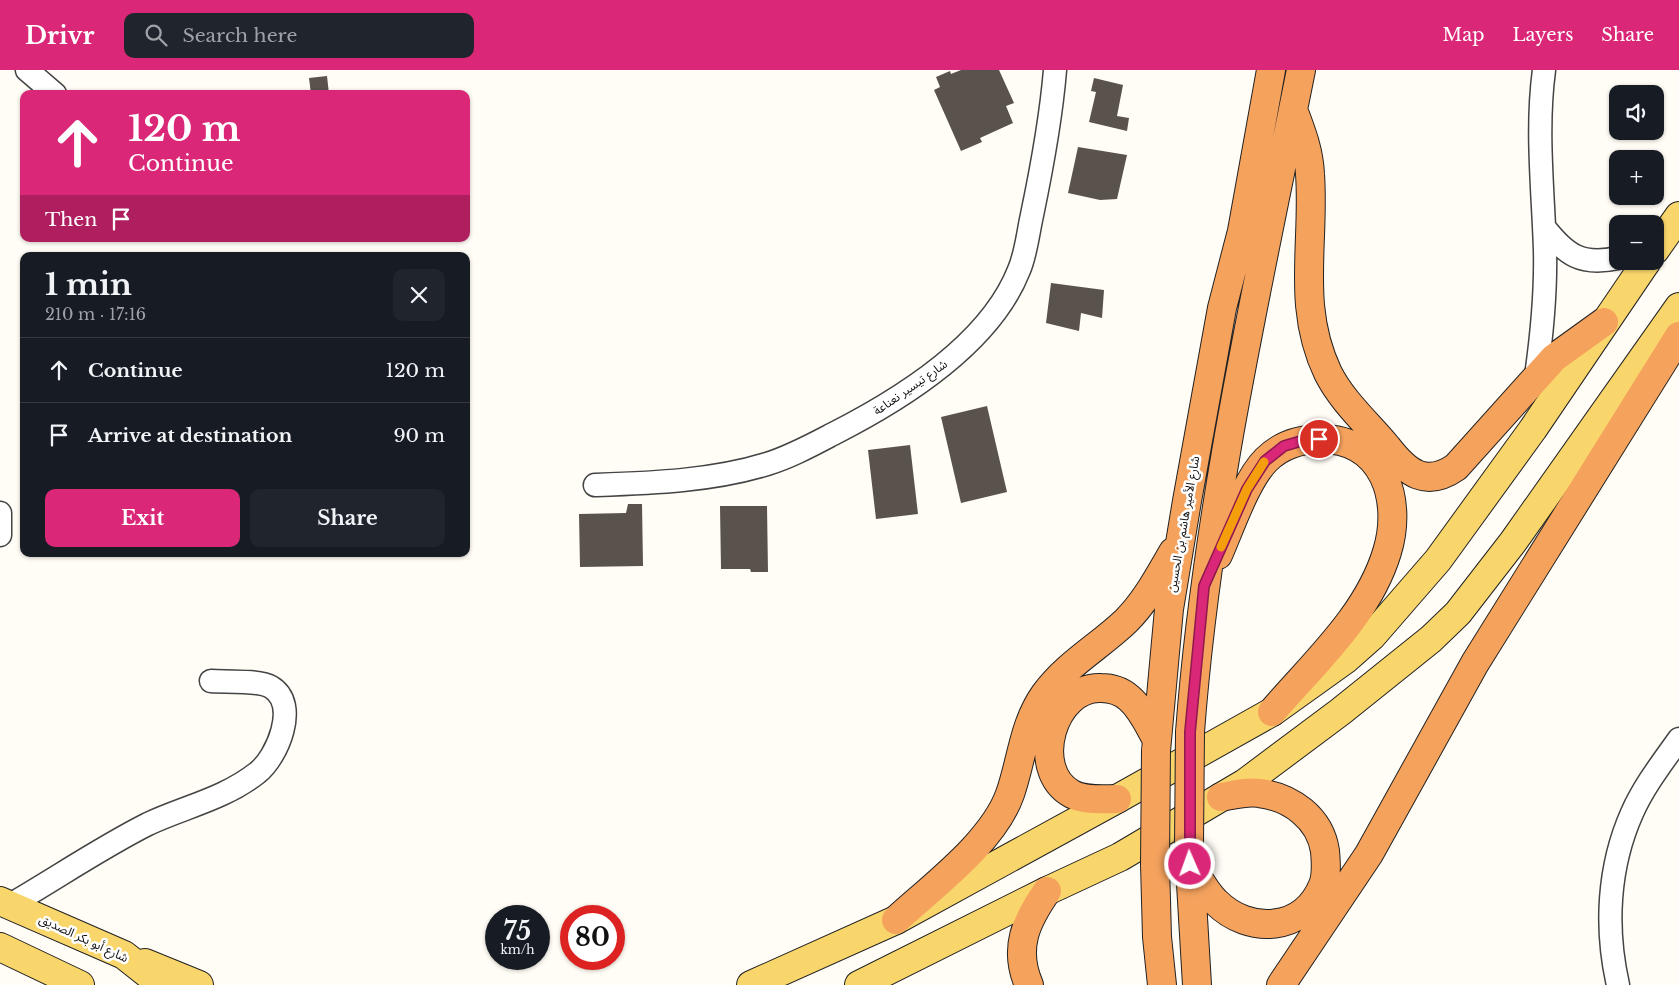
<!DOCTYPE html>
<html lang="en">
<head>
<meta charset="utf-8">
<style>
  :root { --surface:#171b24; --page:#20242c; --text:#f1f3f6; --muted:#9ea1a6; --line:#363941; --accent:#db2777 }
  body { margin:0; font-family:"Libre Baskerville","Noto Sans Arabic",serif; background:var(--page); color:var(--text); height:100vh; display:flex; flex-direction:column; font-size:19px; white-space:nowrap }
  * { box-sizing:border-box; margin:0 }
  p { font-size:16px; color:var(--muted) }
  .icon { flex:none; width:28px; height:28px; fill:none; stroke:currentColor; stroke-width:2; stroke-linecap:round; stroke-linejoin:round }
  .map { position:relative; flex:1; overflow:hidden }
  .sheet { position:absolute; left:20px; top:182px; width:450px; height:305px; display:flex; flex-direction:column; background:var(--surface); border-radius:10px; box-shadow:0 1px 4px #0004 }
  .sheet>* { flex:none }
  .top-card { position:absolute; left:20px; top:20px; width:450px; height:152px; border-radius:10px; box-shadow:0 1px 4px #0004; background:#db2777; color:#fff; overflow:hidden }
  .controls { position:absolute; left:1609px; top:15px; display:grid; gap:10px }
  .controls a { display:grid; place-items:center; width:55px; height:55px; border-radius:10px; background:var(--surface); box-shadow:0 1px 4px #0004; font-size:25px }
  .speed { position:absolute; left:485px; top:835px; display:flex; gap:10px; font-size:25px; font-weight:700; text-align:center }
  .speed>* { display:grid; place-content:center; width:65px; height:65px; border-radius:50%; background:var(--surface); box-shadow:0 1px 4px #0004; line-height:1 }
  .speed small { font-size:12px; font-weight:400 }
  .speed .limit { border:8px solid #d22; background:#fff; color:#111 }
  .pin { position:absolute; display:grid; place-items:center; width:42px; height:42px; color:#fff; margin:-21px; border:2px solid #fff; border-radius:50%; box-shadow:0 1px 5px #0007 }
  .me { position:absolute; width:55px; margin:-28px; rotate:358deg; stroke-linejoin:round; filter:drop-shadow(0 0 4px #0008) }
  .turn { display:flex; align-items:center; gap:18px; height:105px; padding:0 25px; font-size:22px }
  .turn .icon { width:65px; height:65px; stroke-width:2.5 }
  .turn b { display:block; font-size:35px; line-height:42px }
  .then { display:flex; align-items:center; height:48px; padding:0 25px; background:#0003; gap:10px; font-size:19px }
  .round { display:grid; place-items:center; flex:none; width:52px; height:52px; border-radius:10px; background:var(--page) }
  .summary { display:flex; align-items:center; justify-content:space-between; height:85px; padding:0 25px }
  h1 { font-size:30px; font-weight:800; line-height:38px }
  .cta { display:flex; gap:10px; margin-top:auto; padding:10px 25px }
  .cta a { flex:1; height:58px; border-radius:10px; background:var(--accent); color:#fff; font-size:20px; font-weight:800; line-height:58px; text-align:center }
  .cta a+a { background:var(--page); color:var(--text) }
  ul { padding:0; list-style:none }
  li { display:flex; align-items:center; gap:15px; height:65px; padding:0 25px; border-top:1px solid var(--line) }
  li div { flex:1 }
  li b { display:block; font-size:19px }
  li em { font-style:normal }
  header { display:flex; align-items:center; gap:30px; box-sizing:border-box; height:70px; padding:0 25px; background:var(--accent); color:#fff }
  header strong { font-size:24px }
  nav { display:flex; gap:28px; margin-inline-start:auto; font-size:18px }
  .search { width:350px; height:45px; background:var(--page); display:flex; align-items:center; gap:12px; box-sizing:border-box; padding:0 18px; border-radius:10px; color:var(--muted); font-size:19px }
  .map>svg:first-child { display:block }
  .building { fill:#5a524d }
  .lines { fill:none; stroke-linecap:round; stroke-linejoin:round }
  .minor-casing { stroke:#444; stroke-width:25 }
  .major-casing { stroke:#222; stroke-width:30 }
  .highway-casing { stroke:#222; stroke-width:30 }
  .minor { stroke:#fff; stroke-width:22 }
  .major { stroke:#f9d66b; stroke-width:28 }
  .highway { stroke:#f5a25d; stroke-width:28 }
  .highway-bridge-casing { stroke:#222; stroke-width:30; stroke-linecap:butt }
  .highway-bridge { stroke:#f5a25d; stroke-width:28 }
  .route-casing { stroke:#8e194d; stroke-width:12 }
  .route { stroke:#db2777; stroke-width:9 }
  .slow { stroke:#f59e0b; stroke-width:9 }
  .labels { text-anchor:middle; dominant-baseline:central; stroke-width:5; stroke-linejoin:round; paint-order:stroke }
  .street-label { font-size:12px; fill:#111; stroke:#fff }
</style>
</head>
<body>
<header>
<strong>Drivr</strong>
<div class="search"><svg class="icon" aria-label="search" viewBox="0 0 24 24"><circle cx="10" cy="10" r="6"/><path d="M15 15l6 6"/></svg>Search here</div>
<nav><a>Map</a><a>Layers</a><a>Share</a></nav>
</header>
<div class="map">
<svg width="1679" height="915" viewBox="0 0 1679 915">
  <rect width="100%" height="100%" fill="#fffdf5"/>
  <path class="building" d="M961,0H999L1014,33L1006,36L1013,53L980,68L982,72L961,81L934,20L940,17L936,7L950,1L951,4Z
    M327,6L329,24H311L309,8Z
    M1094,8L1123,15L1117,46L1129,48L1127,61L1089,52L1096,22L1091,21Z
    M1078,77L1127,85L1117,129L1100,130L1068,123Z
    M1051,213L1104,220L1102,248L1081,243L1079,261L1046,253Z
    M987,336L1007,422L961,433L941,347Z
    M910,375L918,444L876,449L868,380Z
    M628,434H642L643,496L580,497L579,444L626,443Z
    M720,436H767L768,502H751L750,499H721Z"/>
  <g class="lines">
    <defs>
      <path id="minor" d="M27,0L55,24
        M1544,157C1566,185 1581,196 1618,188
        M1536,306C1542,264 1546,222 1545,180C1543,119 1536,60 1544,0
        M595,415C652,413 712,411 767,394C790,387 812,375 833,364C900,330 990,274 1019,200C1026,184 1028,163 1032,145C1042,97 1051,49 1055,0
        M0,443V465
        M10,835C55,809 102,777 148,754C184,737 224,729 257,703C277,688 300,634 271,617C259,610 226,612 211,611
        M1618,915C1605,858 1608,797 1632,743C1644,716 1662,693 1679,669"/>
      <path id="major" d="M1655,180L1679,146
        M0,831L124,885L162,915
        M0,877L80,915
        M145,893L199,915
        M751,915L896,850L1117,729L1272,642L1346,589L1372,566L1438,490L1533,359L1647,191
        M859,915L1047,821L1120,787L1245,713L1340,642L1431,569L1458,543L1513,472L1679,237"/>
      <path id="highway" d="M1294,42C1302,63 1309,82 1310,104C1315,173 1296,237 1328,303C1342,331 1367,353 1387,377C1407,403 1426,418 1456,397L1554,288L1604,252
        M1218,485C1230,458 1246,410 1266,390C1281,375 1300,369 1321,369C1384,369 1403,430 1387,482C1368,545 1314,593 1272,642
        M1190,662C1207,438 1257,220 1301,0
        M1156,681L1169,539L1187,431L1222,238L1242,161L1271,0
        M1117,729C1102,729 1085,731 1072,724C1028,700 1053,616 1101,618C1112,618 1121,621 1129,628C1142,639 1149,656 1157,670
        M1155,794L1157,867L1162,915
        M1190,794C1198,807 1205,822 1216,832C1249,865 1304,862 1323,815C1327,805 1326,792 1325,781C1320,748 1291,727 1259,723C1246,721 1233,725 1221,727
        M1190,797L1197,915
        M896,850C933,816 993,772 1010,724C1022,690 1023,655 1045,624C1067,594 1100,576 1126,551C1146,531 1159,506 1173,482
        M1029,915C1013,878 1026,851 1047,821
        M1281,915L1369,784L1475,593L1679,266"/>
    </defs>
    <use href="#minor" class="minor-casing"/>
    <use href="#major" class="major-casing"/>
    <use href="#highway" class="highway-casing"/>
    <use href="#minor" class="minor"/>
    <use href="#major" class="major"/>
    <use href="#highway" class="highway"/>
    <defs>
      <path id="highway-bridge" d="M1189,775L1190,662
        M1155,794L1156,681"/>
    </defs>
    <use href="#highway-bridge" class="highway-bridge-casing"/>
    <use href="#highway-bridge" class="highway-bridge"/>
  </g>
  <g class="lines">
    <defs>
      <path id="route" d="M1190,794V662L1204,516L1247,419L1265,391L1284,376L1308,369H1319"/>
    </defs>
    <use href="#route" class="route-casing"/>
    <use href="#route" class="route"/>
    <path class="slow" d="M1221,477L1247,419L1264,392"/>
  </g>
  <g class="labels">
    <g class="street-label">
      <text transform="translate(910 317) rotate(-35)">شارع تيسير نعناعة</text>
      <text transform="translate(1183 454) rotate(-80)">شارع الأمير هاشم بن الحسين</text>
      <text transform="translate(84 868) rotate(25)">شارع أبو بكر الصديق</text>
    </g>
  </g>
</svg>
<div class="controls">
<a><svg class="icon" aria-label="sound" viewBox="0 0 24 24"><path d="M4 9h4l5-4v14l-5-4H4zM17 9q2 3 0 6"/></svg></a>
<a>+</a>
<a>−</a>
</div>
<div class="speed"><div>75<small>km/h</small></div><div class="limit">80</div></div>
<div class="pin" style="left:1319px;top:369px;background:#d93025"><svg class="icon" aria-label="arrive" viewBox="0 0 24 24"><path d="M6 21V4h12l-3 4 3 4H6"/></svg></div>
<svg class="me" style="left:1190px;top:794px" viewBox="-20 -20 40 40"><circle r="17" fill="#db2777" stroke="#fff" stroke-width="3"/><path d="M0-11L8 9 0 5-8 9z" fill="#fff"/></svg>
<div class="top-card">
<div class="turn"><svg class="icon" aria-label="ahead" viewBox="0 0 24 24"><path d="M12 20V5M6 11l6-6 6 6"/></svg><div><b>120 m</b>Continue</div></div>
<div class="then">Then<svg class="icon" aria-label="arrive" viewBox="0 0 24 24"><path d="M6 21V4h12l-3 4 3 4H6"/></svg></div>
</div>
<section class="sheet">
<div class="summary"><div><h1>1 min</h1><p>210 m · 17:16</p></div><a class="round"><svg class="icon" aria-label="close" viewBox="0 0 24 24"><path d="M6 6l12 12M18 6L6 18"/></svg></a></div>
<ul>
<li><svg class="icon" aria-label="ahead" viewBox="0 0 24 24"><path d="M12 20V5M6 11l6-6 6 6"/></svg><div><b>Continue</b></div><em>120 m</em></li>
<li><svg class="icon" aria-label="arrive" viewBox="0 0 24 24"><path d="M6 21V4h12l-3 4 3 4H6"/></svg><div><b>Arrive at destination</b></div><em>90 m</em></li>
</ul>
<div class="cta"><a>Exit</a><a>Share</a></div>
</section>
</div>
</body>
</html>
